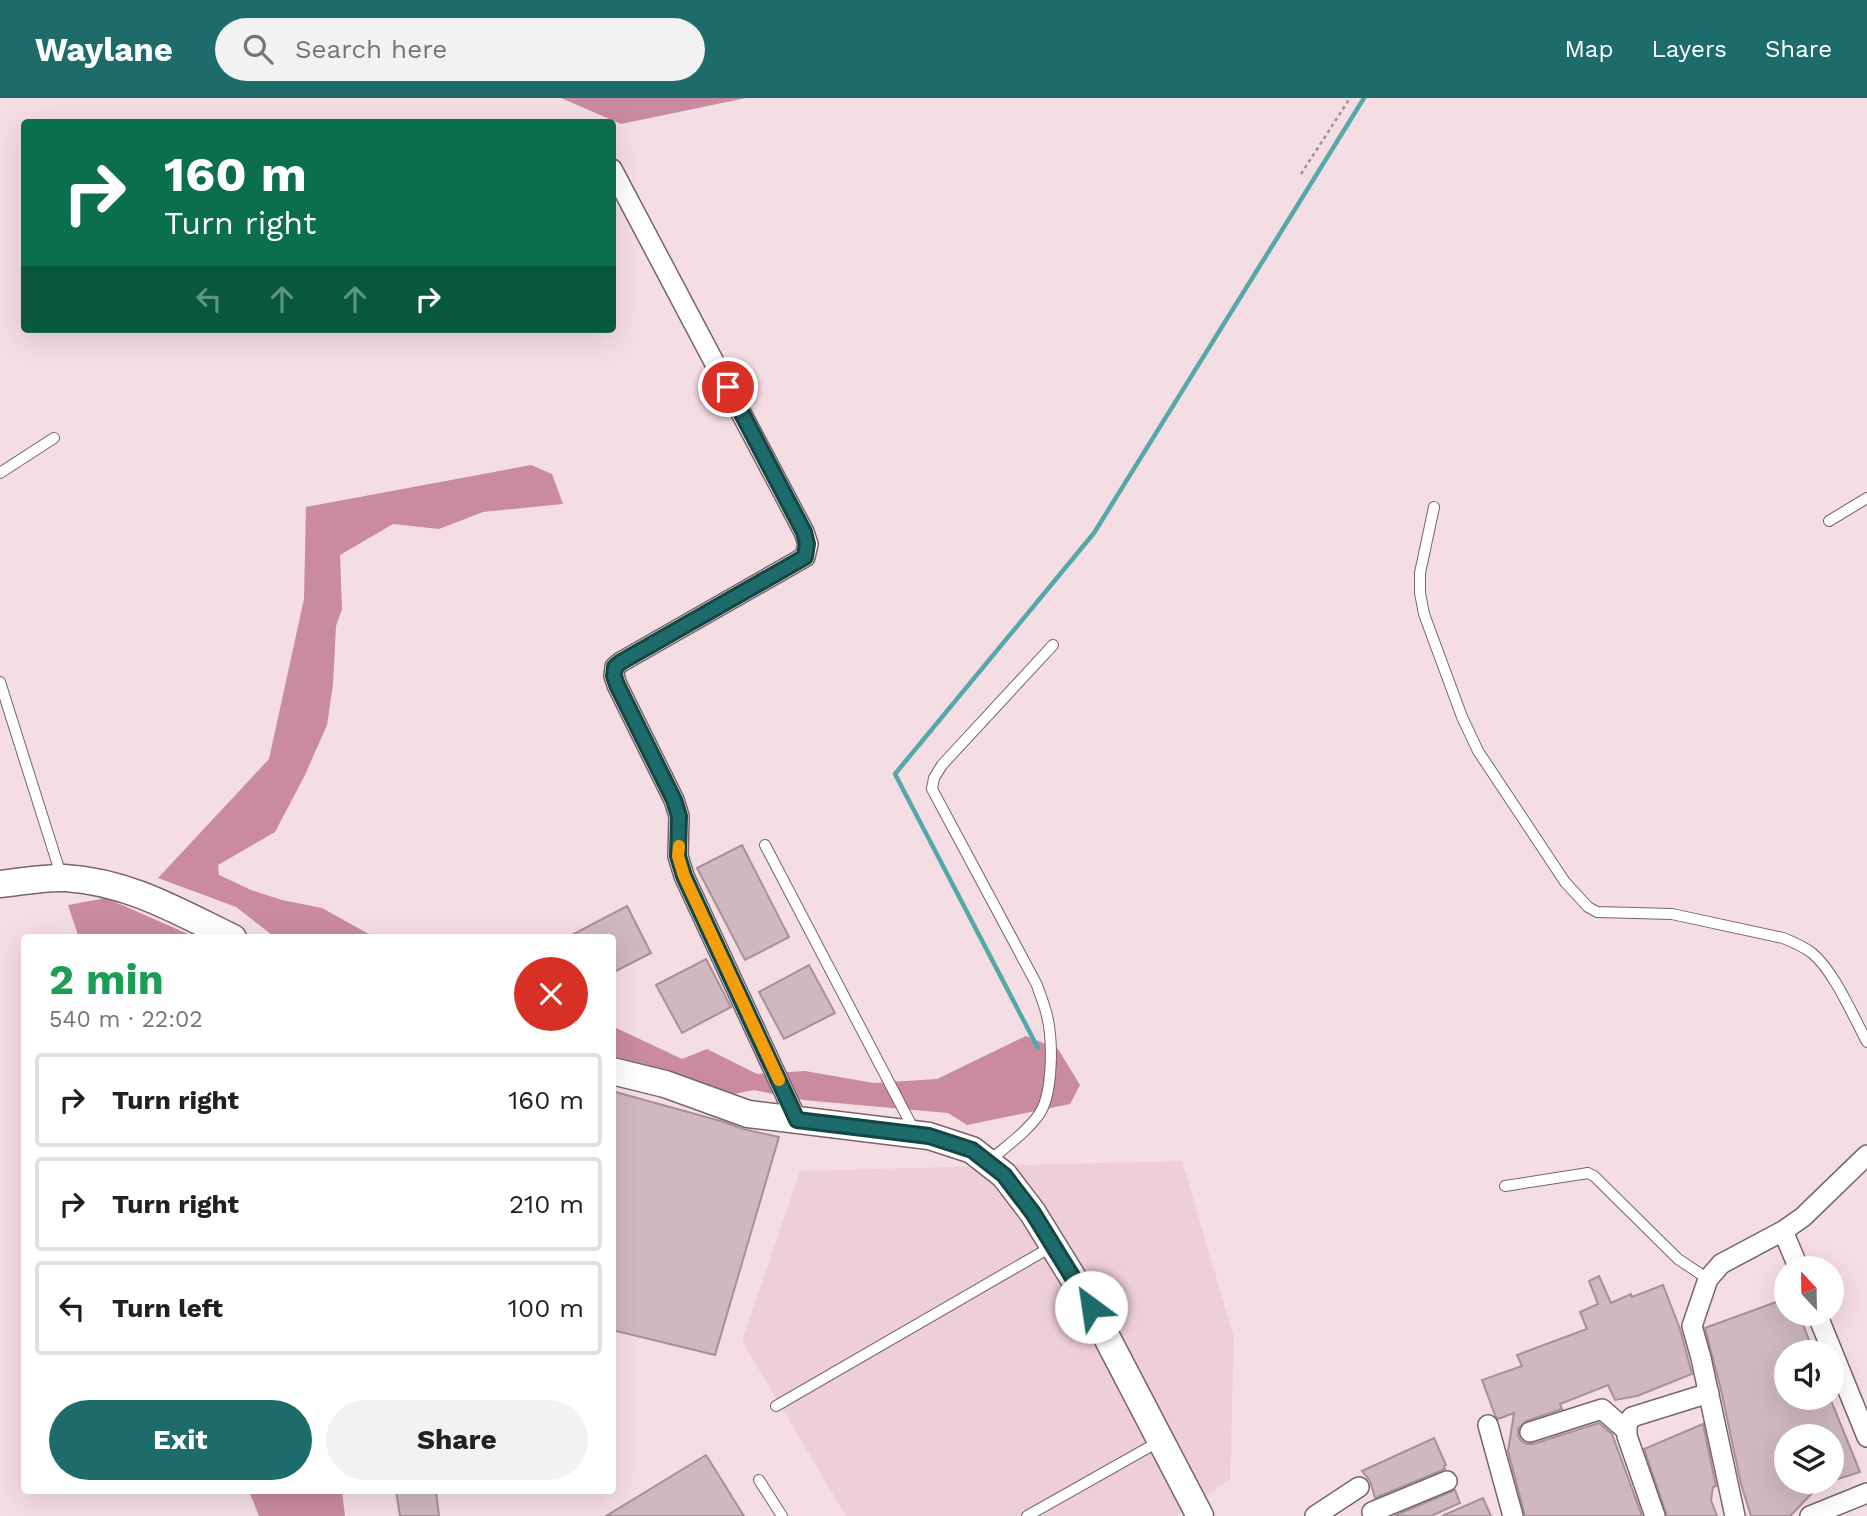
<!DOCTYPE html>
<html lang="en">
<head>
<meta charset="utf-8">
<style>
  :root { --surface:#fff; --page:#f2f2f2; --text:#202124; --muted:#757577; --line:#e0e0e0; --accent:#1e6b6c }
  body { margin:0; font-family:"Work Sans",sans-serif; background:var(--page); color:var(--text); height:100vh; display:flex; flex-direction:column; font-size:26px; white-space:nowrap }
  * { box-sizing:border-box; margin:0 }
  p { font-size:23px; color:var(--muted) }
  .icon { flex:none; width:38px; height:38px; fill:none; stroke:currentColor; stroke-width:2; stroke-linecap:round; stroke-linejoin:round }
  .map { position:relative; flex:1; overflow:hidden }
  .panel { position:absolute; left:21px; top:836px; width:595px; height:560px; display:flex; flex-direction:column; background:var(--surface); border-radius:7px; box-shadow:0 7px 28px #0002 }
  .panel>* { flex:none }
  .guide { position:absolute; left:21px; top:21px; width:595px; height:214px; border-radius:7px; box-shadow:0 7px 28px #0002; background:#0b6e4f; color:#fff; overflow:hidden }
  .needle { width:46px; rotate:338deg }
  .buttons { position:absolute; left:1774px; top:1158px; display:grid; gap:14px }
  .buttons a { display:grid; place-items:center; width:70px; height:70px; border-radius:50%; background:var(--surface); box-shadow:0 7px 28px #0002; font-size:35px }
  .pin { position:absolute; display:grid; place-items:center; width:60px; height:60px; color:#fff; margin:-30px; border:4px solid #fff; border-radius:50%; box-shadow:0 2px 7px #0007 }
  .me { position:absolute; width:77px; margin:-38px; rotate:329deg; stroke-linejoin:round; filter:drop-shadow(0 0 5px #0008) }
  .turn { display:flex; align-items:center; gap:24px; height:147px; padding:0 28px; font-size:32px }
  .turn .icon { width:91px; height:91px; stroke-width:2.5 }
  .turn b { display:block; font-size:49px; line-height:60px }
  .lanes { display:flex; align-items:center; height:66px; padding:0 28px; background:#0003; justify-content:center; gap:35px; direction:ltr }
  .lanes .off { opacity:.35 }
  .round { display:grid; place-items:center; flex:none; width:74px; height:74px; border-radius:37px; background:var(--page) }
  .summary { display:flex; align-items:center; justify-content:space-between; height:119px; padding:0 28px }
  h1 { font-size:42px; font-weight:700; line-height:52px; color:#1e9e55 }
  .cta { display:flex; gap:14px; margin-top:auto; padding:14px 28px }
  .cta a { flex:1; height:80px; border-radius:42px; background:var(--accent); color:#fff; font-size:28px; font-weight:700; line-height:80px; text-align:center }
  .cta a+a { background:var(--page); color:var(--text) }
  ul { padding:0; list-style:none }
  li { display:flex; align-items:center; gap:21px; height:94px; margin:0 14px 10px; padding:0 14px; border:4px solid var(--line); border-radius:7px }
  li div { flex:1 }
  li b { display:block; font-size:26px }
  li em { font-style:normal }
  header { display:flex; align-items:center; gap:42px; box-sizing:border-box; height:98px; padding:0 35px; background:var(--accent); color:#fff }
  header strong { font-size:33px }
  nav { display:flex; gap:38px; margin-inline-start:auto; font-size:24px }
  .search { width:490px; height:63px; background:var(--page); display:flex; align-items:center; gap:18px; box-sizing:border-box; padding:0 24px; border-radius:38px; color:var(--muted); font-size:26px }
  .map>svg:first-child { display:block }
  .built { fill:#eeced8 }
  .forest { fill:#ca8a9f }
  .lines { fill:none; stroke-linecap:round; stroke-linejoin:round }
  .stream { stroke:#54a8aa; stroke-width:4.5 }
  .building { fill:#cfb8bf; stroke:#a79097; stroke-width:2 }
  .lane-casing { stroke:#79646a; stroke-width:12 }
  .street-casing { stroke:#79646a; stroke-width:22 }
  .secondary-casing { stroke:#79646a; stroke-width:29 }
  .path { stroke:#a18f94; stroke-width:2.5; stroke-dasharray:3.5 3.5; stroke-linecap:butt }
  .lane { stroke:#fff; stroke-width:10 }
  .street { stroke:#fff; stroke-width:19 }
  .secondary { stroke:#fff; stroke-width:26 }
  .route-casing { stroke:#144646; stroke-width:18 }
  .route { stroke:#1e6b6c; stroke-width:12 }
  .slow { stroke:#f59e0b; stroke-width:12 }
</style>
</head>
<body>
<header>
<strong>Waylane</strong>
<div class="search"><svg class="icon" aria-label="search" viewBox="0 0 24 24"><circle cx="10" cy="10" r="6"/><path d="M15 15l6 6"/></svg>Search here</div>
<nav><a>Map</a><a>Layers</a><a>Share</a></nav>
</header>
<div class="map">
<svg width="1867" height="1418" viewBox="0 0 1867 1418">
  <rect width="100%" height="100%" fill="#f5dde4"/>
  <path class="built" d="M1182,1063L1234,1240L1230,1381L1176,1418H846L742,1243L800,1073Z"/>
  <path class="forest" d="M561,0H746L621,26Z
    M531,367L552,376L563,406L483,414L439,431L393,426L340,457L342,511L336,528L333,586L327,627L305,677L275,734L218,767L219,777L251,792L282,802L322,810L376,840H276L236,809L158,780L269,661L304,501L306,409Z
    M106,800L197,840H79L68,807Z
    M612,928L682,961L707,951L757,976L805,973L874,985L937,981L1026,938L1058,951L1080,987L1070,1006L967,1027L948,1015L803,1002L754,992L719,999L613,969Z
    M249,1393H342L345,1418H259Z"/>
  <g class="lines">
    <path class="stream" d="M1038,950L895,676L1094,435L1364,0"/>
  </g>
  <path class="building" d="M742,747L789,839L745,862L697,770Z
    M627,808L651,855L612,875V840H566Z
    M706,861L731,909L682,935L656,887Z
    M809,867L835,915L784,941L759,894Z
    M612,993L724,1024L743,1031L779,1039L715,1257L612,1232Z
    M1599,1178L1611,1205L1631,1196L1632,1199L1663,1187L1680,1231L1692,1276L1637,1298L1615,1302L1608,1287L1560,1306L1562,1311L1526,1323L1518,1331V1337L1521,1343L1527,1346H1533L1599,1325L1612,1336L1642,1418H1525L1508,1353L1514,1315L1498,1321L1495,1317L1482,1282L1522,1268L1517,1257L1587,1231L1580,1214L1598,1206L1589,1183Z
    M1787,1200V1216H1799L1814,1255H1787V1300H1830L1860,1374L1832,1383V1339H1787V1384H1823L1790,1418H1751L1741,1386L1721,1292L1705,1230Z
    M1703,1326L1716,1388L1713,1389L1711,1402L1717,1418H1667L1644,1351Z
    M1434,1340L1446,1367L1444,1368L1445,1371L1375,1400L1370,1383L1362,1373Z
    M706,1357L744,1418H606Z
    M1455,1392L1460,1405L1431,1418H1394Z
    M396,1393H436L439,1418H400Z
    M1483,1400L1491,1418H1442Z"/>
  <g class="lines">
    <defs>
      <path id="lane" d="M0,375L54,340
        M1434,409L1420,475V495L1424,516L1462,619L1478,653L1565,784L1588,809L1597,814L1672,816L1783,840C1793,844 1803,848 1812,855C1834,873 1853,918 1867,944
        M1829,423L1867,400
        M0,584L62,780
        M765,747L914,1032
        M988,1064C1005,1049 1027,1034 1040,1015C1053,994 1053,942 1047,918C1045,908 1040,897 1037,887L932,691L934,680L942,667L1053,547
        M1505,1088L1588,1075L1594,1078L1678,1161L1708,1181
        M776,1308L1051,1149
        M759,1382L782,1418
        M1027,1418L1160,1343"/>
      <path id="street" d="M612,71L804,434L808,446L805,459L621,564L615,569L614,578L617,587L674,702L679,718L678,758L684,778L797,1022
        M1783,1133L1799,1171
        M1817,1216L1867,1339
        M1488,1327L1513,1418
        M1530,1334L1602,1311L1627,1333
        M1372,1414L1447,1383
        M1315,1418L1359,1389
        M1655,1418L1627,1338V1326L1632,1319L1709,1295
        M1735,1418L1701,1260L1692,1228L1708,1181L1721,1166L1783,1133L1803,1119L1867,1057
        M1810,1418L1867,1395"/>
      <path id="secondary" d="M0,786C21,784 44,779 65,780C129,784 177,813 233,840
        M612,973L665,986L748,1016L929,1038L972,1052L1004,1077L1033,1115L1091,1209L1200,1418"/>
    </defs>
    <use href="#lane" class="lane-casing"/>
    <use href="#street" class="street-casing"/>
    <use href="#secondary" class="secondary-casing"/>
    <path class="path" d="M1301,76L1350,0"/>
    <use href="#lane" class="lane"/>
    <use href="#street" class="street"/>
    <use href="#secondary" class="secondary"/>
  </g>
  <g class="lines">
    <defs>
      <path id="route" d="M728,289L804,434L807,446L805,459L621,564L615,569L614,578L617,587L674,702L679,718L678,758L684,778L797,1022L929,1038L972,1052L1004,1077L1033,1115L1091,1209"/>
    </defs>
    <use href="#route" class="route-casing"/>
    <use href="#route" class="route"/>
    <path class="slow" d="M679,748L678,758L684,778L779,982"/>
  </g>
</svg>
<div class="buttons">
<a><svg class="needle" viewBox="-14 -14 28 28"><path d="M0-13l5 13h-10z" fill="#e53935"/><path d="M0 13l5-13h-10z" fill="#757577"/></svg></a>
<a><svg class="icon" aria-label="sound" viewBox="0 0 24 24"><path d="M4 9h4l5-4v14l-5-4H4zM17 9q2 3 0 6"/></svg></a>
<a><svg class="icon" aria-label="layers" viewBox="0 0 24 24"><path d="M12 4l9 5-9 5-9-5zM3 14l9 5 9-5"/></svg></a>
</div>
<div class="pin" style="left:728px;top:289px;background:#d93025"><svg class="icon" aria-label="arrive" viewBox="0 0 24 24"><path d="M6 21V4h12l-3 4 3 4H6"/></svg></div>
<svg class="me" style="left:1091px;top:1209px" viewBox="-20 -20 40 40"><circle r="19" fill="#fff"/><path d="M0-13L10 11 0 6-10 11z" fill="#1e6b6c"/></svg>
<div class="guide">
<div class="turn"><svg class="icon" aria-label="right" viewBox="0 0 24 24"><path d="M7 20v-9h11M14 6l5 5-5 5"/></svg><div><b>160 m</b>Turn right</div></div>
<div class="lanes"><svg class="icon off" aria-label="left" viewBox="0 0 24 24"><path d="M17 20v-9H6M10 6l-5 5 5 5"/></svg><svg class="icon off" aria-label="ahead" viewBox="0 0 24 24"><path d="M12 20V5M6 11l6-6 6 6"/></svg><svg class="icon off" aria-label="ahead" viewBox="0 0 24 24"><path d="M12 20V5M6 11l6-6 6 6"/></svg><svg class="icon" aria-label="right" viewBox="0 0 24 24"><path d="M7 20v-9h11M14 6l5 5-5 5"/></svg></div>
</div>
<section class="panel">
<div class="summary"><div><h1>2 min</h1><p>540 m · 22:02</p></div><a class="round" style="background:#d93025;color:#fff"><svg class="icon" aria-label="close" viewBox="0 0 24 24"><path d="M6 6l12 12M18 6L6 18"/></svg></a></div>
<ul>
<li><svg class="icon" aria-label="right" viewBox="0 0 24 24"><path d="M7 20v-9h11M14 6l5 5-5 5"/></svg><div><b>Turn right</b></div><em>160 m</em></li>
<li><svg class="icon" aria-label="right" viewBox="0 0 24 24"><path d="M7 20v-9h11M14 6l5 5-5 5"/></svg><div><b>Turn right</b></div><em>210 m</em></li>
<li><svg class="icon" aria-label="left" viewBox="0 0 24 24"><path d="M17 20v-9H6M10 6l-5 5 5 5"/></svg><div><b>Turn left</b></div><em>100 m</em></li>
</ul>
<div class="cta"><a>Exit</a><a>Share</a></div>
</section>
</div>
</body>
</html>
